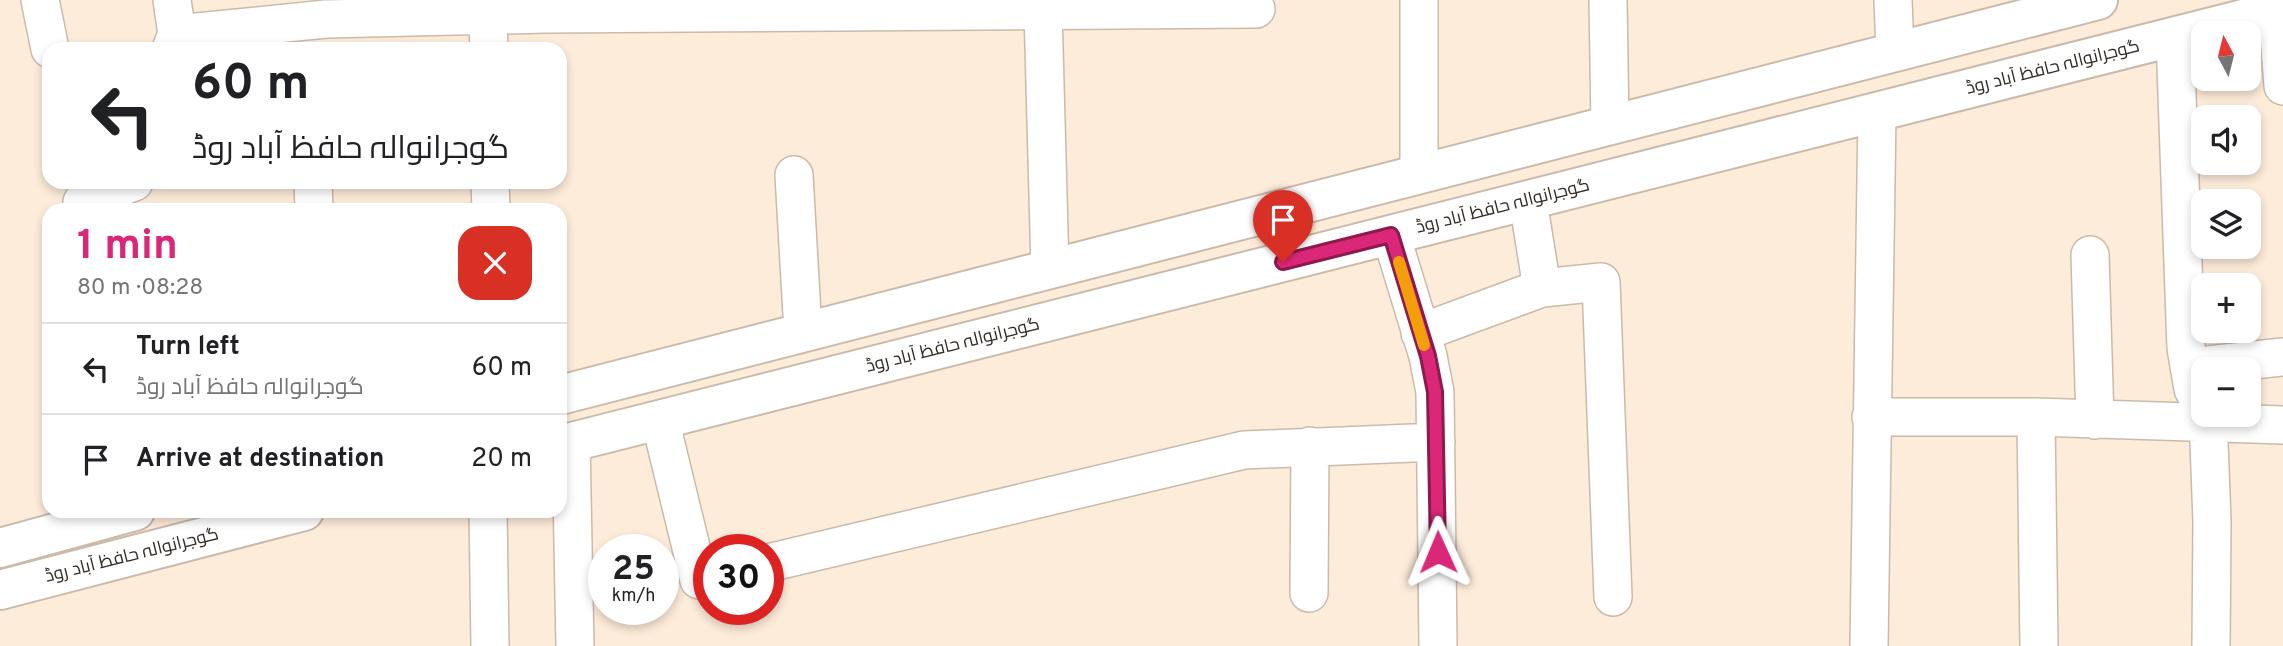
<!DOCTYPE html>
<html lang="en">
<head>
<meta charset="utf-8">
<style>
  :root { --surface:#fff; --page:#f6f6f6; --text:#202124; --muted:#757577; --line:#e0e0e0; --accent:#db2777 }
  body { margin:0; font-family:Overpass,Cairo,sans-serif; background:var(--page); color:var(--text); height:100vh; display:flex; flex-direction:column; font-size:26px; white-space:nowrap }
  * { box-sizing:border-box; margin:0 }
  p { font-size:23px; color:var(--muted) }
  .icon { flex:none; width:38px; height:38px; fill:none; stroke:currentColor; stroke-width:2; stroke-linecap:round; stroke-linejoin:round }
  .map { position:relative; flex:1; overflow:hidden }
  .side { position:absolute; left:42px; top:203px; width:525px; height:315px; display:flex; flex-direction:column; background:var(--surface); border-radius:21px; box-shadow:0 4px 10px #0003 }
  .side>* { flex:none }
  .guide { position:absolute; left:42px; top:42px; width:525px; height:147px; border-radius:21px; box-shadow:0 4px 10px #0003; background:#fff; color:var(--text); overflow:hidden }
  .needle { width:46px; rotate:353deg }
  .controls { position:absolute; left:2191px; top:21px; display:grid; gap:14px }
  .controls a { display:grid; place-items:center; width:70px; height:70px; border-radius:14px; background:var(--surface); box-shadow:0 4px 10px #0003; font-size:35px }
  .speed { position:absolute; left:588px; top:534px; display:flex; gap:14px; font-size:35px; font-weight:700; text-align:center }
  .speed>* { display:grid; place-content:center; width:91px; height:91px; border-radius:50%; background:var(--surface); box-shadow:0 4px 10px #0003; line-height:1 }
  .speed small { font-size:18px; font-weight:400 }
  .speed .limit { border:10px solid #d22; background:#fff; color:#111 }
  .pin { position:absolute; display:grid; place-items:center; width:60px; height:60px; color:#fff; margin:-72px -30px; border-radius:50% 50% 50% 0; rotate:-45deg; box-shadow:0 0 7px #0007 }
  .pin .icon { rotate:45deg }
  .me { position:absolute; width:77px; margin:-38px; rotate:359deg; stroke-linejoin:round; filter:drop-shadow(0 0 5px #0008) }
  .turn { display:flex; align-items:center; gap:24px; height:147px; padding:0 35px; font-size:32px }
  .turn .icon { width:91px; height:91px; stroke-width:2.5 }
  .turn b { display:block; font-size:49px; line-height:60px }
  .round { display:grid; place-items:center; flex:none; width:74px; height:74px; border-radius:21px; background:var(--page) }
  .headline { display:flex; align-items:center; justify-content:space-between; height:119px; padding:0 35px }
  h1 { font-size:42px; font-weight:700; line-height:52px; color:var(--accent) }
  ul { padding:0; list-style:none }
  li { display:flex; align-items:center; gap:21px; height:91px; padding:0 35px; border-top:2px solid var(--line) }
  li div { flex:1 }
  li b { display:block; font-size:26px }
  li em { font-style:normal }
  .map>svg:first-child { display:block }
  .lines { fill:none; stroke-linecap:round; stroke-linejoin:round }
  .street-casing { stroke:#cbbaa9; stroke-width:40 }
  .primary-casing { stroke:#cbbaa9; stroke-width:42 }
  .street { stroke:#fff; stroke-width:37 }
  .primary { stroke:#fff; stroke-width:38 }
  .route-casing { stroke:#8e194d; stroke-width:18 }
  .route { stroke:#db2777; stroke-width:12 }
  .slow { stroke:#f59e0b; stroke-width:12 }
  .labels { text-anchor:middle; dominant-baseline:central; stroke-width:7; stroke-linejoin:round; paint-order:stroke }
  .street-label { font-size:18px; fill:#312b24; stroke:#fff }
</style>
</head>
<body>
<div class="map">
<svg width="2283" height="646" viewBox="0 0 2283 646">
  <rect width="100%" height="100%" fill="#feecda"/>
  <g class="lines">
    <defs>
      <path id="street" d="M40,0L50,49
        M487,0L489,49
        M1419,0V174
        M1608,0L1610,125
        M1893,0L1895,52
        M1043,10L1050,269
        M2277,11L2283,86
        M177,34L326,19L547,14L1256,9
        M2175,38L2186,348L2193,389L2203,407
        M171,49L177,34L172,0
        M794,175L803,332
        M313,182L314,210
        M490,182L491,210
        M1528,201L1542,288
        M82,202L134,182
        M1391,235L1428,356L1435,392L1438,646
        M2090,255L2095,420
        M1420,333L1542,288L1601,282L1613,597
        M2189,367L2283,357
        M2208,415L2212,522L2211,646
        M1871,417H2036L2283,425
        M2036,417L2039,646
        M660,420L699,580L709,577
        M571,442L575,646
        M488,511L490,646
        M768,563L1244,450L1436,442
        M1309,593L1310,446
        M1869,646L1877,113"/>
      <path id="primary" d="M560,395L2098,0
        M560,445L2283,9
        M0,548L135,511
        M0,590L304,511"/>
    </defs>
    <use href="#street" class="street-casing"/>
    <use href="#primary" class="primary-casing"/>
    <use href="#street" class="street"/>
    <use href="#primary" class="primary"/>
  </g>
  <g class="lines">
    <defs>
      <path id="route" d="M1283,262L1391,235L1428,356L1435,392L1438,552"/>
    </defs>
    <use href="#route" class="route-casing"/>
    <use href="#route" class="route"/>
    <path class="slow" d="M1399,262L1424,345"/>
  </g>
  <g class="labels">
    <g class="street-label">
      <text transform="translate(2053 68) rotate(-14)">گوجرانوالہ حافظ آباد روڈ</text>
      <text transform="translate(1503 207) rotate(-14)">گوجرانوالہ حافظ آباد روڈ</text>
      <text transform="translate(953 346) rotate(-14)">گوجرانوالہ حافظ آباد روڈ</text>
      <text transform="translate(132 556) rotate(-14)">گوجرانوالہ حافظ آباد روڈ</text>
    </g>
  </g>
</svg>
<div class="controls">
<a><svg class="needle" viewBox="-14 -14 28 28"><path d="M0-13l5 13h-10z" fill="#e53935"/><path d="M0 13l5-13h-10z" fill="#757577"/></svg></a>
<a><svg class="icon" aria-label="sound" viewBox="0 0 24 24"><path d="M4 9h4l5-4v14l-5-4H4zM17 9q2 3 0 6"/></svg></a>
<a><svg class="icon" aria-label="layers" viewBox="0 0 24 24"><path d="M12 4l9 5-9 5-9-5zM3 14l9 5 9-5"/></svg></a>
<a>+</a>
<a>−</a>
</div>
<div class="speed"><div>25<small>km/h</small></div><div class="limit">30</div></div>
<div class="pin" style="left:1283px;top:262px;background:#d93025"><svg class="icon" aria-label="arrive" viewBox="0 0 24 24"><path d="M6 21V4h12l-3 4 3 4H6"/></svg></div>
<svg class="me" style="left:1438px;top:552px" viewBox="-20 -20 40 40"><path d="M0-17L14 15 0 8-14 15z" fill="#db2777" stroke="#fff" stroke-width="4"/></svg>
<div class="guide">
<div class="turn"><svg class="icon" aria-label="left" viewBox="0 0 24 24"><path d="M17 20v-9H6M10 6l-5 5 5 5"/></svg><div><b>60 m</b>گوجرانوالہ حافظ آباد روڈ</div></div>
</div>
<section class="side">
<div class="headline"><div><h1>1 min</h1><p>80 m · 08:28</p></div><a class="round" style="background:#d93025;color:#fff"><svg class="icon" aria-label="close" viewBox="0 0 24 24"><path d="M6 6l12 12M18 6L6 18"/></svg></a></div>
<ul>
<li><svg class="icon" aria-label="left" viewBox="0 0 24 24"><path d="M17 20v-9H6M10 6l-5 5 5 5"/></svg><div><b>Turn left</b><p>گوجرانوالہ حافظ آباد روڈ</p></div><em>60 m</em></li>
<li><svg class="icon" aria-label="arrive" viewBox="0 0 24 24"><path d="M6 21V4h12l-3 4 3 4H6"/></svg><div><b>Arrive at destination</b></div><em>20 m</em></li>
</ul>
</section>
</div>
</body>
</html>
